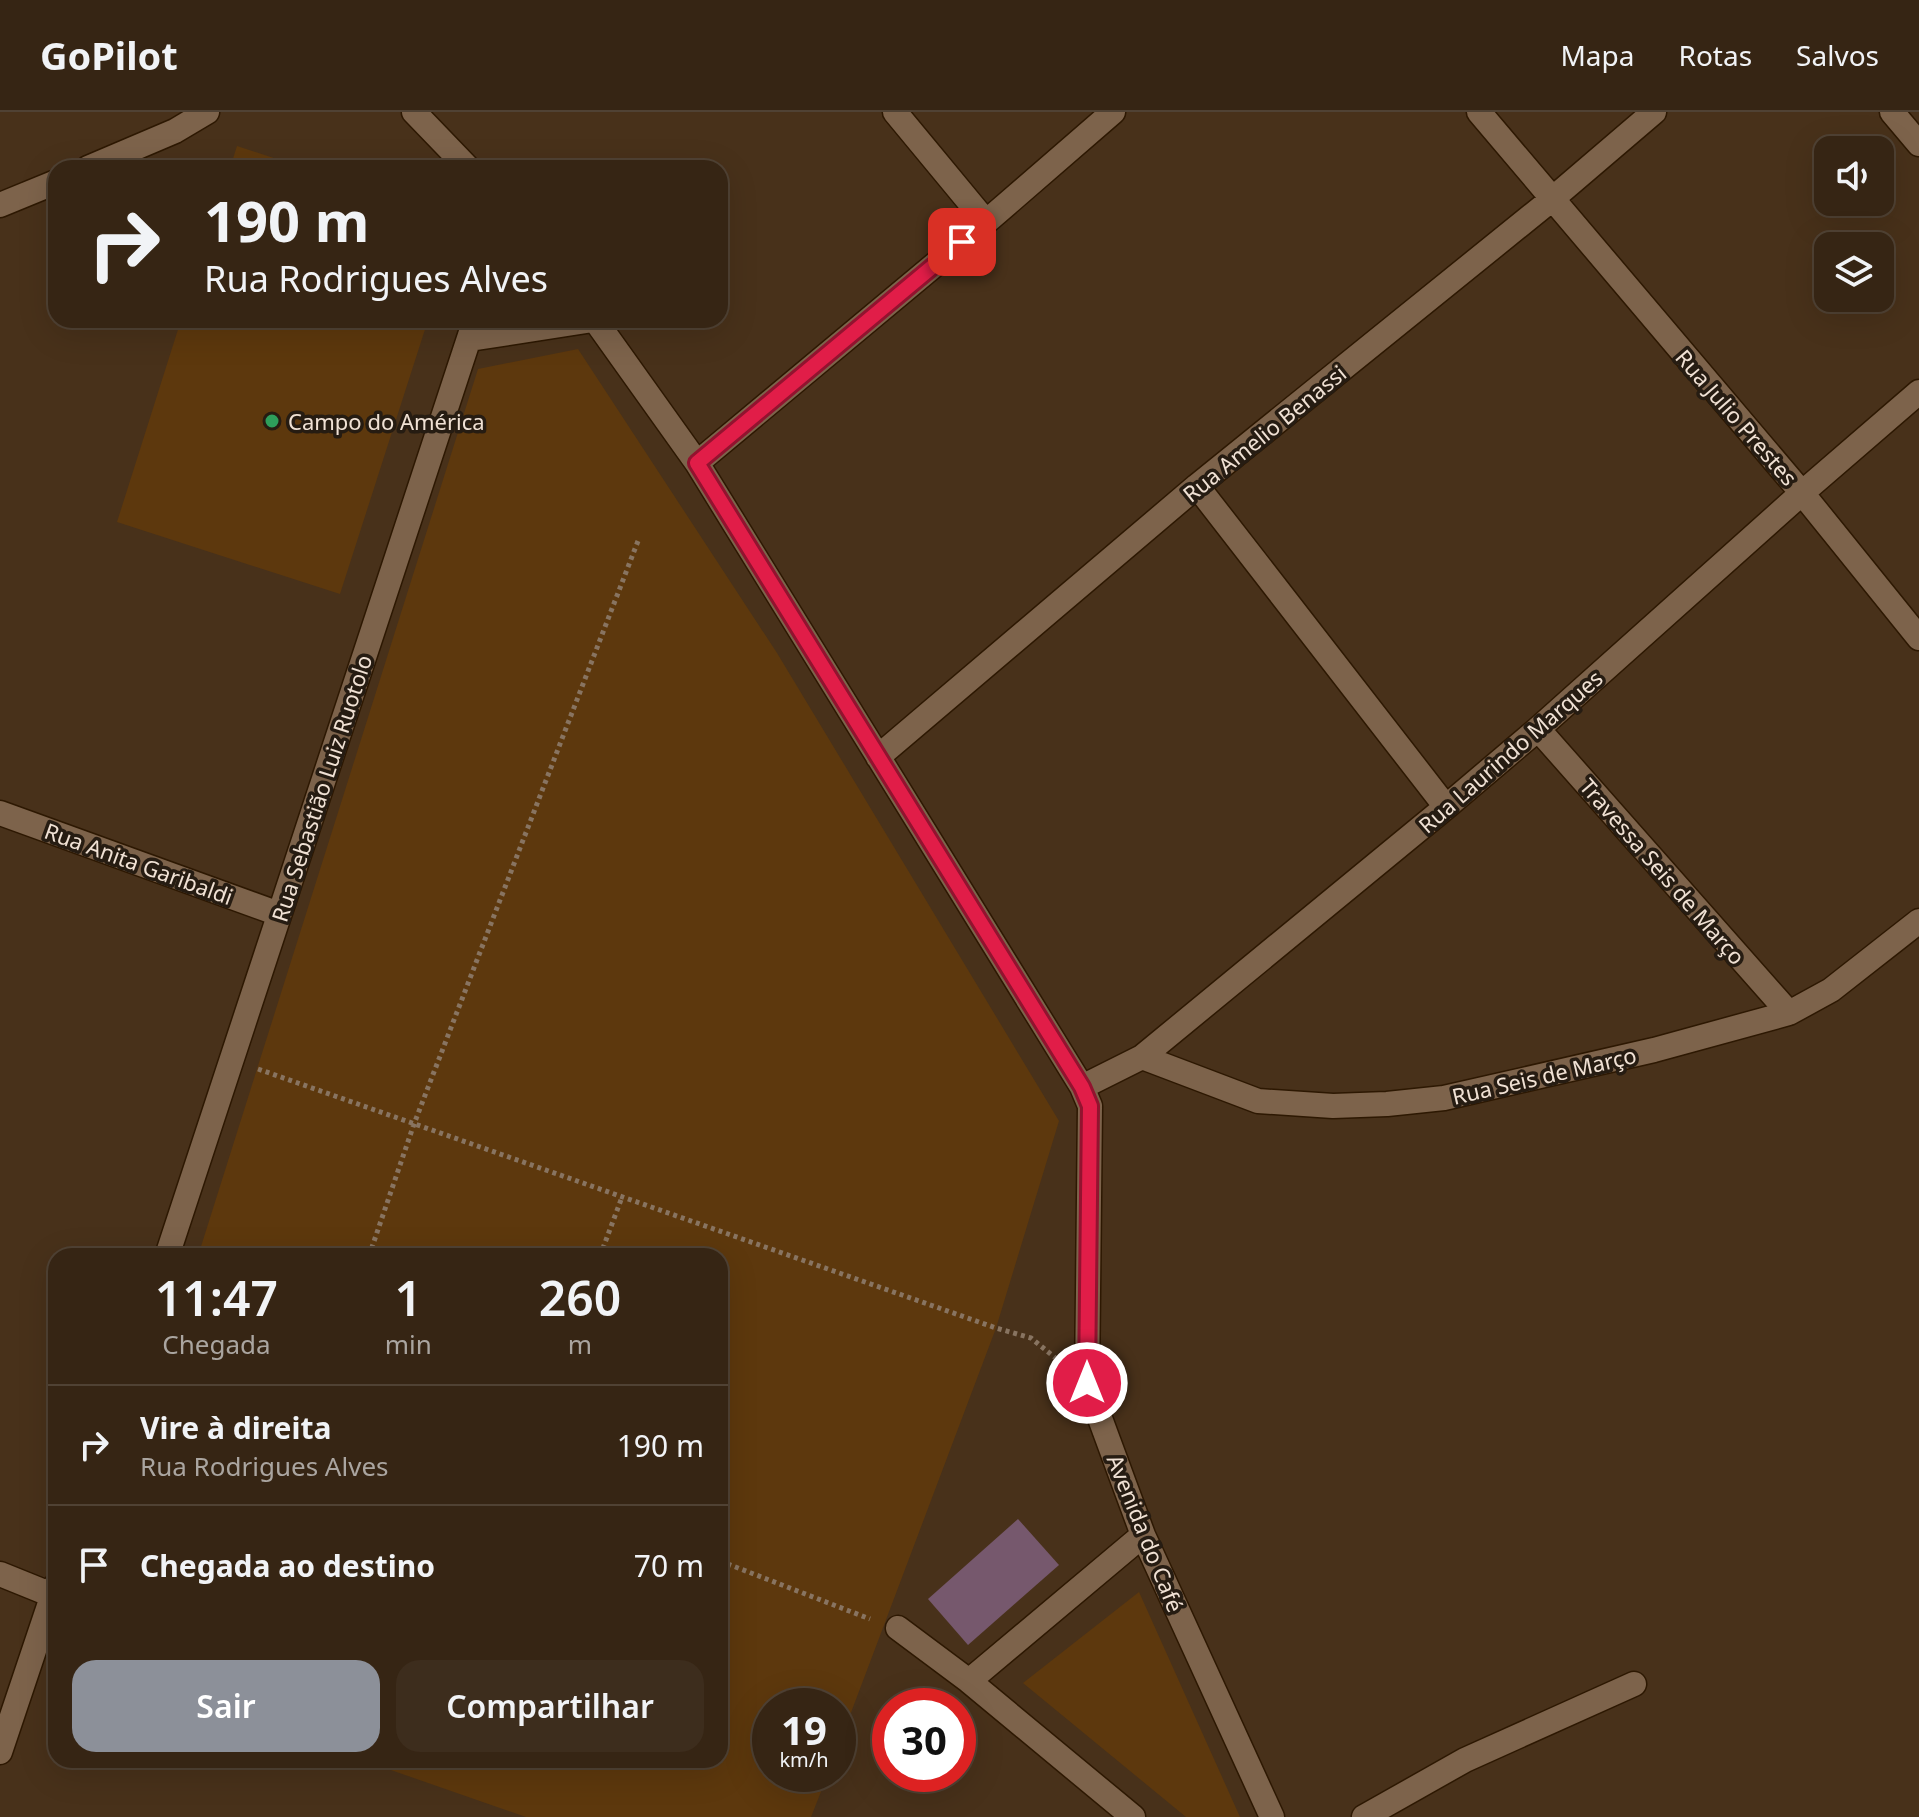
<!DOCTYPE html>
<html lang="pt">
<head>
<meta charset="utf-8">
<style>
  :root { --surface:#362514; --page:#3d2d1d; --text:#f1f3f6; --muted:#aaa5a0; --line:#504234; --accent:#8c9099 }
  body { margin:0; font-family:"Noto Sans",sans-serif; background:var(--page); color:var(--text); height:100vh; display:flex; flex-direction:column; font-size:30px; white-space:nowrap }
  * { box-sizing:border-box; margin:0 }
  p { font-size:26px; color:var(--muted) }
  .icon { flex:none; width:44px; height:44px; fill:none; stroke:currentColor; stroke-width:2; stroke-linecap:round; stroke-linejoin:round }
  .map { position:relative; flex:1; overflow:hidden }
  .sheet { position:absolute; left:48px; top:1136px; width:680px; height:520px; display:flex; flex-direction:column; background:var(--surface); border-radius:24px; box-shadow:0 8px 32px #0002,0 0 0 2px var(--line) }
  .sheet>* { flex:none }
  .guide { position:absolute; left:48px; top:48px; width:680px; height:168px; border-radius:24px; box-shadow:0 8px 32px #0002,0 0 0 2px var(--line); background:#362514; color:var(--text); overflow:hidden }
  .fabs { position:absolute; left:1814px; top:24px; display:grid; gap:16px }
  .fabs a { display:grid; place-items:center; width:80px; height:80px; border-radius:16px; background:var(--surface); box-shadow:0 8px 32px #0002,0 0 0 2px var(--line); font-size:40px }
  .speed { position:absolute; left:752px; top:1576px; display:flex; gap:16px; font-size:40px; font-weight:700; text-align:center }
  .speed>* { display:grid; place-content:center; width:104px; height:104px; border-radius:50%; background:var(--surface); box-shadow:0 8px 32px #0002,0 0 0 2px var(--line); line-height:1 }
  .speed small { font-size:20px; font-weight:400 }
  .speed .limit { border:12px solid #d22; background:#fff; color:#111 }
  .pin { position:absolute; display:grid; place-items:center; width:68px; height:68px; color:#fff; margin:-34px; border-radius:16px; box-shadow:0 4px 12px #0006 }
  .me { position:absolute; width:88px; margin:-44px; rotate:0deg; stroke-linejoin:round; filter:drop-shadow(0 0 6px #0008) }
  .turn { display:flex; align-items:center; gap:28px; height:168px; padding:0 24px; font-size:36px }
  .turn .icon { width:104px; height:104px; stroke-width:2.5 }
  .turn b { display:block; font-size:56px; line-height:68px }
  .eta { display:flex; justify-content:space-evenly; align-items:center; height:136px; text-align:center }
  .eta b { font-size:48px; font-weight:600; line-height:56px }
  .button { display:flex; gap:16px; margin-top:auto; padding:16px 24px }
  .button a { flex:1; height:92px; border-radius:24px; background:var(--accent); color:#fff; font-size:32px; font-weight:600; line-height:92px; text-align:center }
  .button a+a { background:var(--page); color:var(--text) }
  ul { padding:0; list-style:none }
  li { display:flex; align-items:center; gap:24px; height:120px; padding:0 24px; border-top:2px solid var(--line) }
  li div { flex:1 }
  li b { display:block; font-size:30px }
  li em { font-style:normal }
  header { display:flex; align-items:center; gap:48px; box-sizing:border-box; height:112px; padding:0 40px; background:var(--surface); border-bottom:2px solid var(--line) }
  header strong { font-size:38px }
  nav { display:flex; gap:44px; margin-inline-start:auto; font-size:28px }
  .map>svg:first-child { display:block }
  .green { fill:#5d380d }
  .building { fill:#76586d }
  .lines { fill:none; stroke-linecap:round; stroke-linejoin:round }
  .minor-casing { stroke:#2d1802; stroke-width:27 }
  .path { stroke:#887461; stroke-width:5; stroke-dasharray:4 4; stroke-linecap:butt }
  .minor { stroke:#7d634b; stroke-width:24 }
  .route-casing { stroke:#92132f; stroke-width:20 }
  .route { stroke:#e11d48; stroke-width:14 }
  .leisure-dot { fill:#2e9e5b; stroke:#261c12; stroke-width:3 }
  .labels { text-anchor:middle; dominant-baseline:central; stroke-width:7; stroke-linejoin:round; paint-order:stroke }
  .street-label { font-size:22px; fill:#f0e1d4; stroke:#261c12 }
  .poi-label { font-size:22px; fill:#f0e1d4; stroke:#261c12; text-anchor:start }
</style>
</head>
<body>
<header>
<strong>GoPilot</strong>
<nav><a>Mapa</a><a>Rotas</a><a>Salvos</a></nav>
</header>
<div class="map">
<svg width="1919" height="1705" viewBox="0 0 1919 1705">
  <rect width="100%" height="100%" fill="#48311a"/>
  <path class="green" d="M237,34L304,56H230Z
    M181,208H428L340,482L117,410Z
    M578,237L777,541L1059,1009L996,1216L838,1635V1594H770V1662H828L811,1705H526L362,1648H720V1144H198L478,257Z
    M1139,1480L1240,1705H1186L1023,1571Z"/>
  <path class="building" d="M1018,1407L1059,1453L968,1533L928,1487Z"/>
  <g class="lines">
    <defs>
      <path id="minor" d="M414,0L468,56
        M895,0L986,110
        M1479,0L1802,381L1919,526
        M1892,0L1919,32
        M88,56L175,19L207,0
        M0,93L56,70
        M595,208L697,351L1082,975L1090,994L1087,1271L1143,1423L1272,1705
        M470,227L593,208
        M697,351L986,110L1113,0
        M1197,374L1446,695
        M1538,617L1789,901
        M878,645L1197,374L1551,88L1654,0
        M0,701L279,802
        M1142,945L1258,989L1333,994L1387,992L1444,986L1654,938L1789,901L1831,878L1919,809
        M1082,975L1142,945L1446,695L1538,617L1802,381L1919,280
        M167,1144L475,208
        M0,1462L52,1483
        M898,1516L969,1569
        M0,1640L56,1473
        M1133,1705L969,1569L1143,1423
        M1364,1705L1465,1648L1634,1572"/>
    </defs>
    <use href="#minor" class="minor-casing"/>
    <path class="path" d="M258,957L996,1216L1031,1226L1058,1248
      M369,1144L414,1012L638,429
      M600,1144L622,1085
      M720,1449L870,1507"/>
    <use href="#minor" class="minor"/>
  </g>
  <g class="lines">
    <defs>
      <path id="route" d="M962,130L697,351L1082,975L1090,994L1087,1271"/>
    </defs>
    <use href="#route" class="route-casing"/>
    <use href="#route" class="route"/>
  </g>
  <circle class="leisure-dot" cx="272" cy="309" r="8"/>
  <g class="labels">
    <g class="street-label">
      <text transform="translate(1737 305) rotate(49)">Rua Julio Prestes</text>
      <text transform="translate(1264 321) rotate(-39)">Rua Amelio Benassi</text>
      <text transform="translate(1510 639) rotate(-41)">Rua Laurindo Marques</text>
      <text transform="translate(321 676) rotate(-72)">Rua Sebastião Luiz Ruotolo</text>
      <text transform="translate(139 751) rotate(20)">Rua Anita Garibaldi</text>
      <text transform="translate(1663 759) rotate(49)">Travessa Seis de Março</text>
      <text transform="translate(1544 963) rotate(-13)">Rua Seis de Março</text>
      <text transform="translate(1146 1421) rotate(68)">Avenida do Café</text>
    </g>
    <g class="poi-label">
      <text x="288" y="309">Campo do América</text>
    </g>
  </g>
</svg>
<div class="fabs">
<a><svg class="icon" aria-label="sound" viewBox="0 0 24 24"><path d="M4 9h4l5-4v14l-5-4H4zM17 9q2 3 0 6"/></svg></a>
<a><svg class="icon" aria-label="layers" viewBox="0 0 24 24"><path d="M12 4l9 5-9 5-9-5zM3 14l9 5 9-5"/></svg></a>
</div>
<div class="speed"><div>19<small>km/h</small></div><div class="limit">30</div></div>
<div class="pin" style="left:962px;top:130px;background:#d93025"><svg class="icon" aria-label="arrive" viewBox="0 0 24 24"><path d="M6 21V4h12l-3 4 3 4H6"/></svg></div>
<svg class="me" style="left:1087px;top:1271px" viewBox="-20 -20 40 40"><circle r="17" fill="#e11d48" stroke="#fff" stroke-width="3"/><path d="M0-11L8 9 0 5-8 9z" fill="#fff"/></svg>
<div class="guide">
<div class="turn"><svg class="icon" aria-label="right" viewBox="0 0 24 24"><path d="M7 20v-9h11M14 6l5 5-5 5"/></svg><div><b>190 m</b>Rua Rodrigues Alves</div></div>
</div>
<section class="sheet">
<div class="eta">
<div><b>11:47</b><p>Chegada</p></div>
<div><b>1</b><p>min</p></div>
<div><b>260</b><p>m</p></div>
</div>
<ul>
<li><svg class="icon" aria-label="right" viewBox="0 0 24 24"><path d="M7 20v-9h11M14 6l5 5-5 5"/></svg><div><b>Vire à direita</b><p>Rua Rodrigues Alves</p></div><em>190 m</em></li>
<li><svg class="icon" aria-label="arrive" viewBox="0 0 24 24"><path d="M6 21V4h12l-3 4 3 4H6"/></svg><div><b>Chegada ao destino</b></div><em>70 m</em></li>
</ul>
<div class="button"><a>Sair</a><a>Compartilhar</a></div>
</section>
</div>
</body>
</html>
